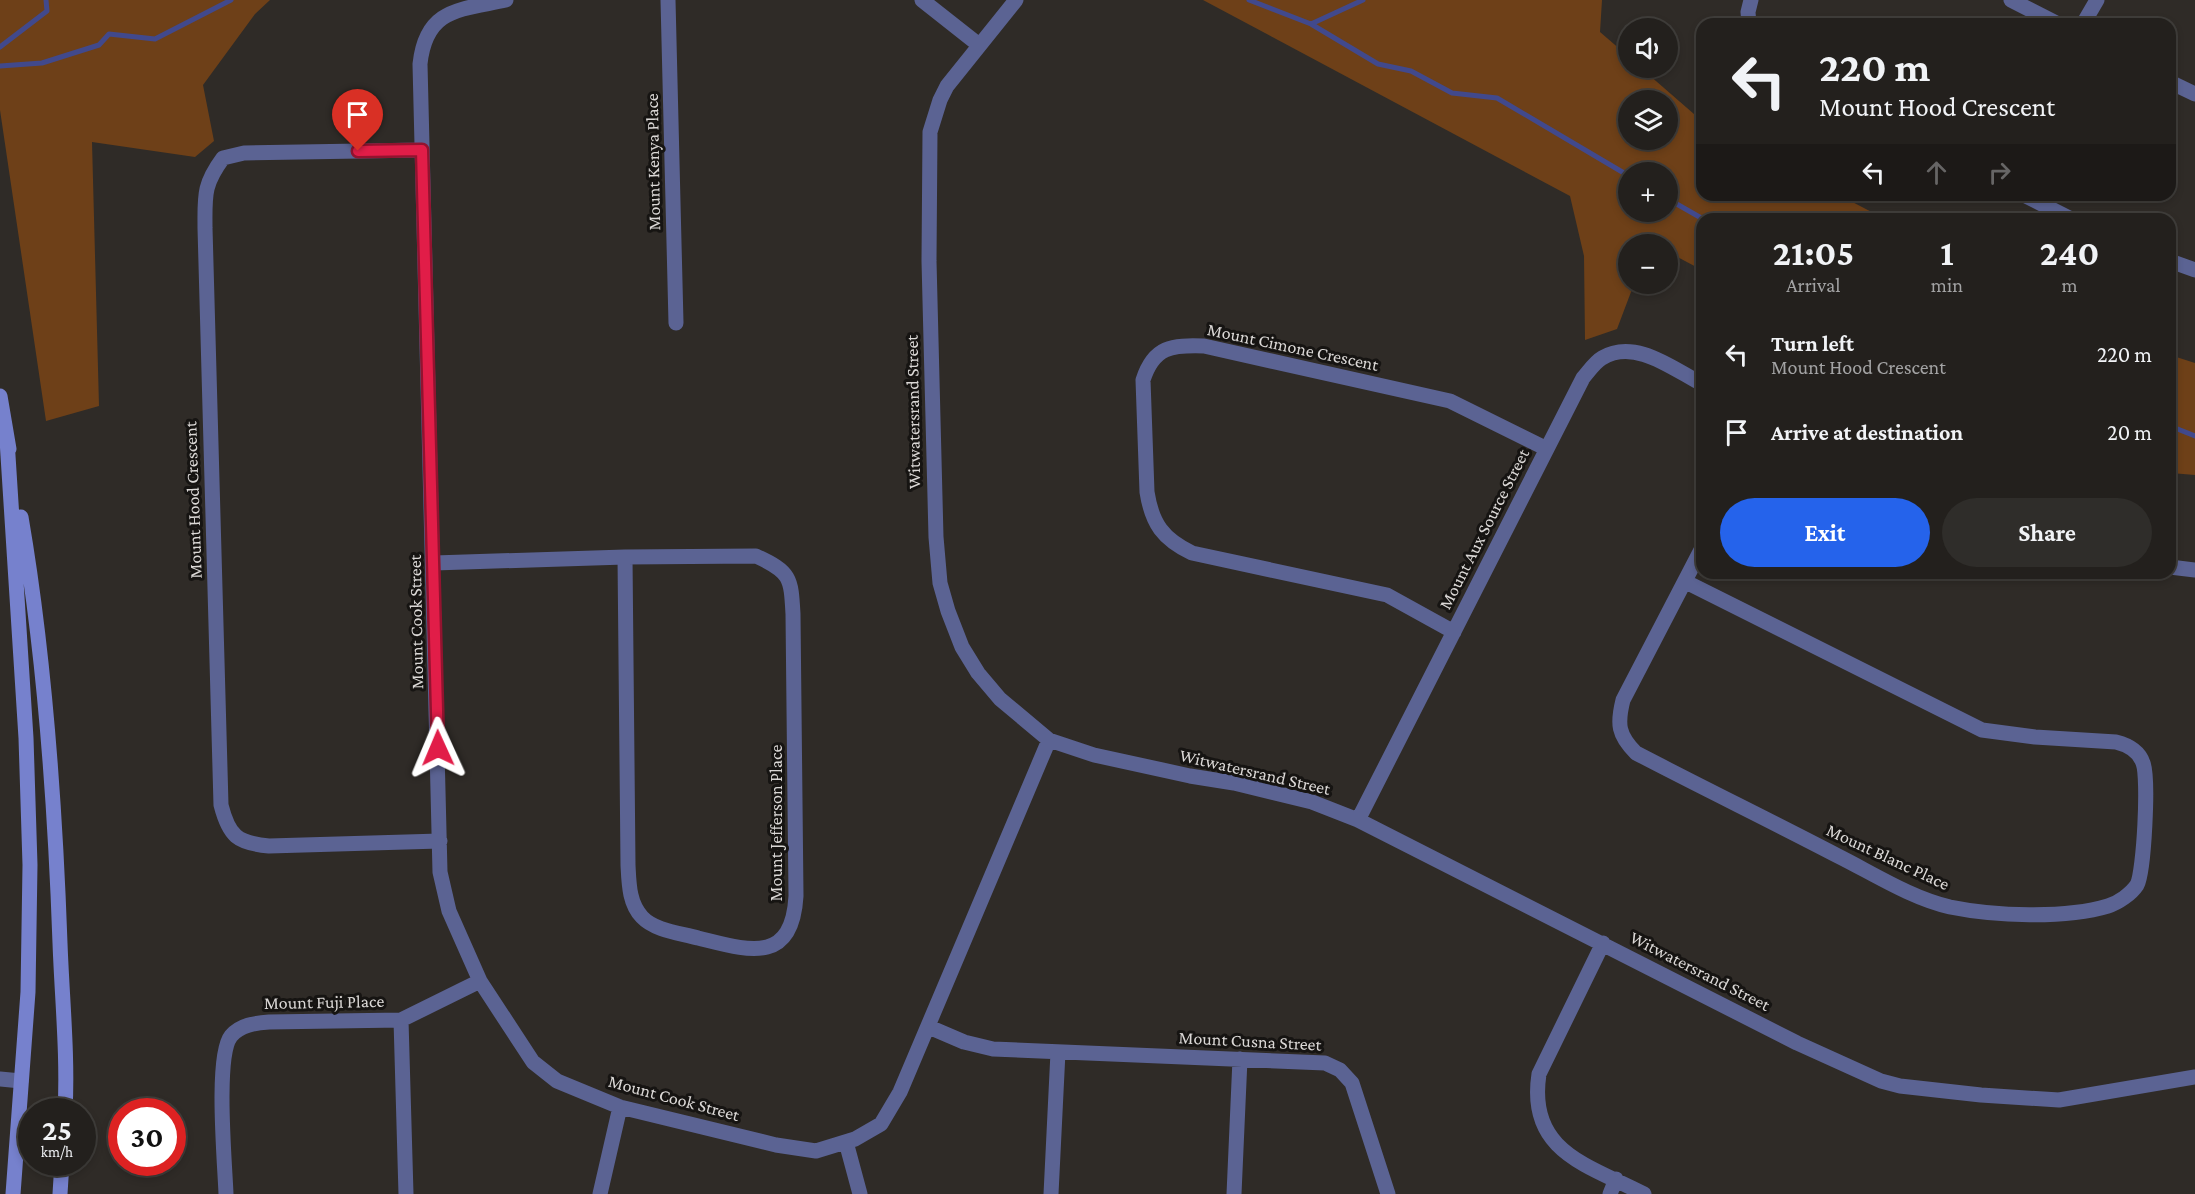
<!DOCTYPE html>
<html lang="en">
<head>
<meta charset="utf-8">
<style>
  :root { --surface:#23201d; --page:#2f2d2a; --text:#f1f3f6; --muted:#a3a3a4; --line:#403e3b; --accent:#2563eb }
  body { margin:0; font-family:"Crimson Pro",serif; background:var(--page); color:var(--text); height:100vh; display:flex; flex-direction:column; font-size:22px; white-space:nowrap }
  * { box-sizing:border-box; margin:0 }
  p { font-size:20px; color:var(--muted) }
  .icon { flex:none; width:33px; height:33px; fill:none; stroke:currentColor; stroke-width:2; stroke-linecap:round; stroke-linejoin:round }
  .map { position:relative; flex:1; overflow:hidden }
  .sheet { position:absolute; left:1696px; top:213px; width:480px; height:366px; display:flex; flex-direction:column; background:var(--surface); border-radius:18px; box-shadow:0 3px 9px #0003,0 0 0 2px var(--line) }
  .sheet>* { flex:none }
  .banner { position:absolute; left:1696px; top:18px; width:480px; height:183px; border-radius:18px; box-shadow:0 3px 9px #0003,0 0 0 2px var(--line); background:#23201d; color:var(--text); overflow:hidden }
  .controls { position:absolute; left:1618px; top:18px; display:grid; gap:12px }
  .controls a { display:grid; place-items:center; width:60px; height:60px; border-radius:50%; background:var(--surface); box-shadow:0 3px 9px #0003,0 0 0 2px var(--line); font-size:30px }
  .speed { position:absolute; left:18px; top:1098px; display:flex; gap:12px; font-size:30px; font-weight:700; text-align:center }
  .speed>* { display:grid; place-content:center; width:78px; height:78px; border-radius:50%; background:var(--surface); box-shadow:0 3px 9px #0003,0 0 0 2px var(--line); line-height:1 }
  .speed small { font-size:15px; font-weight:400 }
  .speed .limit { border:9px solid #d22; background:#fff; color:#111 }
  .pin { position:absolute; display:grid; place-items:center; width:51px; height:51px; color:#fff; margin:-62px -26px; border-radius:50% 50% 50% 0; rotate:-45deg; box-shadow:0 0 6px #0007 }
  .pin .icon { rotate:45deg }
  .me { position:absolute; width:66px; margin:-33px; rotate:359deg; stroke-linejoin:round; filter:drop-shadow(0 0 4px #0008) }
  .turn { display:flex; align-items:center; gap:21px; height:126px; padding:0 24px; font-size:27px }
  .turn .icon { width:78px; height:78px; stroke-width:2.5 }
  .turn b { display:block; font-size:42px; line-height:51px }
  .lanes { display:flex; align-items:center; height:57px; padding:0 24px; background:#0003; justify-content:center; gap:30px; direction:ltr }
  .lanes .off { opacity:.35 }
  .eta { display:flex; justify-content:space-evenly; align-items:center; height:102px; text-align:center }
  .eta b { font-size:36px; font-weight:700; line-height:42px }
  .action { display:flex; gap:12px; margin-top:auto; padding:12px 24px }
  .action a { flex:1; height:69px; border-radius:36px; background:var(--accent); color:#fff; font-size:24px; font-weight:700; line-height:69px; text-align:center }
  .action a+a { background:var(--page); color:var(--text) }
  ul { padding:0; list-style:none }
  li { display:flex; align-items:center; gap:18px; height:78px; padding:0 24px }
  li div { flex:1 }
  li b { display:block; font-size:22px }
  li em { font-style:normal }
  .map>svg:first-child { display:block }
  .green { fill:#6e4018; fill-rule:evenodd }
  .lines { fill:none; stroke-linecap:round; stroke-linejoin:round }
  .stream { stroke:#41498c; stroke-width:5 }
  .street { stroke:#5b6393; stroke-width:15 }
  .secondary { stroke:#7681cd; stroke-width:15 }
  .route-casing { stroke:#92132f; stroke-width:15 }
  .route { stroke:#e11d48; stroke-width:10 }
  .labels { text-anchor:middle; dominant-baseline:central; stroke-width:6; stroke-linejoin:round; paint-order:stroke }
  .street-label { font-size:18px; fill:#dbd8d6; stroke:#161412 }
</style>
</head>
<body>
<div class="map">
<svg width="2195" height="1194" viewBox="0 0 2195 1194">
  <rect width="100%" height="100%" fill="#2f2b27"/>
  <path class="green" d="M0,0H270L255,14L203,85L214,141L195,157L92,142L99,406L46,421L0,110Z
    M1203,0H1602L1600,32L1629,57V68H1641L1702,121V195H1839L1885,219H1702V270L1668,252V244H1654L1650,242L1649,244H1629V284H1634L1617,329L1585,340L1584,256L1570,196ZM1629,100H1668V140H1629ZM1629,172H1668V212H1629Z
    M2170,355L2195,363V475L2171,473Z"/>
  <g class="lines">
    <path class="stream" d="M1249,0L1311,24L1363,0
      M1311,24L1378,64L1411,71L1452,93L1497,98L1629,176
      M0,47L47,11L46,0
      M0,66L42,63L99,45L109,34L155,39L231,0
      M1668,199L1703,219
      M2170,426L2195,436"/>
    <path class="street" d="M506,0C460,10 426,8 420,64L440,872L449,911L480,981L533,1062L557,1081L620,1107L776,1145L816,1151L855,1139L881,1124L900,1092L1049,740
      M668,0L676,323
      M922,0L979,45
      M1016,0L947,86L940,100L930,132L929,261L936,537L940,583L948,611L962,647L978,673L1000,699L1049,740L1094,755L1190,776L1234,783L1312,802L1358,820L1797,1043L1881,1081L1900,1086L1981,1095L2059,1100L2195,1077
      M2011,0L2058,24
      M1749,24L1748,12L1751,0
      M2083,24L2097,0
      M2170,82L2195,94
      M422,150L244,153L223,158C203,185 205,196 205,228L221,805C229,836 237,843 269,846L440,841
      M2024,195L2071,219
      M2170,261L2195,270
      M434,563L625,557L756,556C791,572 791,578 793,614L796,896C792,966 747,950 698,938C681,933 655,931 642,917C629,903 629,884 628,865L625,557
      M2170,567L2195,570
      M1686,582L1982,730L2035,737L2116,742C2128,745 2139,751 2143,763C2149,778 2144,872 2137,885C2131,894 2118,903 2108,906C2065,919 1994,916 1950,907C1911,898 1874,874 1838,856C1771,821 1703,788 1636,753C1618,735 1617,724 1623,700L1702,548
      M1454,632L1387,595L1192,553C1163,539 1152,524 1147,492L1143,380C1154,346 1172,345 1204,346L1450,401L1547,449
      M1358,820L1583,378C1589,371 1595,362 1602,358C1635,338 1673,369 1702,384
      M1603,943L1539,1074C1527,1152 1588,1165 1644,1194
      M929,1027L964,1042L993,1049L1325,1063L1340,1070L1352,1083L1388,1194
      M0,1079L21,1081
      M846,1142L860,1194
      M226,1194C225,1165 215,1056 231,1036C240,1025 255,1023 269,1022L401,1020
      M406,1194L401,1020L480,981
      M600,1194L620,1107
      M1051,1194L1058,1052
      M1234,1194L1240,1059
      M1610,1194L1616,1179"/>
    <path class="secondary" d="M0,396L9,449
      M7,440L26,738L30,865L28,992L13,1194
      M21,517C45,657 55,801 60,943C62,999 68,1056 65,1112
      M60,1194L62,1162"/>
  </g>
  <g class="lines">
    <defs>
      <path id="route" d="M358,151L422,150L438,748"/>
    </defs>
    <use href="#route" class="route-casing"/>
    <use href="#route" class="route"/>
  </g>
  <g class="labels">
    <g class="street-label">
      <text transform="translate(653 162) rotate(-91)">Mount Kenya Place</text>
      <text transform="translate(1293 347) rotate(12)">Mount Cimone Crescent</text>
      <text transform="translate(913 412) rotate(-91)">Witwatersrand Street</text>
      <text transform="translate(193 500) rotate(-92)">Mount Hood Crescent</text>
      <text transform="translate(1484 529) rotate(-63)">Mount Aux Source Street</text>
      <text transform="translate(416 622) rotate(-91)">Mount Cook Street</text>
      <text transform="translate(1255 772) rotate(13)">Witwatersrand Street</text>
      <text transform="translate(776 823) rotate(-90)">Mount Jefferson Place</text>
      <text transform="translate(1888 857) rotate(25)">Mount Blanc Place</text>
      <text transform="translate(1700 971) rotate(27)">Witwatersrand Street</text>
      <text transform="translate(324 1002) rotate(-1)">Mount Fuji Place</text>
      <text transform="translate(1250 1041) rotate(3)">Mount Cusna Street</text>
      <text transform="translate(674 1098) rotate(15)">Mount Cook Street</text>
    </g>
  </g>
</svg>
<div class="controls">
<a><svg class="icon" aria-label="sound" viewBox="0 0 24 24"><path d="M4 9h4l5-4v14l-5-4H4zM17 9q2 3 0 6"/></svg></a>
<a><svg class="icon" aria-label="layers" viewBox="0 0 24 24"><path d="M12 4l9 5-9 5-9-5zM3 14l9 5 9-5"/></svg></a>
<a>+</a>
<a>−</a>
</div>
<div class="speed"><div>25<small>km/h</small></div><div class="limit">30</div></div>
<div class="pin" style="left:358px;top:151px;background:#d93025"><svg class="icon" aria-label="arrive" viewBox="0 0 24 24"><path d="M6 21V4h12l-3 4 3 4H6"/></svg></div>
<svg class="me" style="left:438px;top:748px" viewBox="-20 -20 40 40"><path d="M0-17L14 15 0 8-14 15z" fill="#e11d48" stroke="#fff" stroke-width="4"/></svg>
<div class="banner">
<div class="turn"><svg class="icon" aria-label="left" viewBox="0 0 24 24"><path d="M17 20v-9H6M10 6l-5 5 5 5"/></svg><div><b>220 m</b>Mount Hood Crescent</div></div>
<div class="lanes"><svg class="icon" aria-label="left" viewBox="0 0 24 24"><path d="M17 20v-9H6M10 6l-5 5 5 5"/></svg><svg class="icon off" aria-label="ahead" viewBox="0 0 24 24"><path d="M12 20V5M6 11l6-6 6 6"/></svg><svg class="icon off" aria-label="right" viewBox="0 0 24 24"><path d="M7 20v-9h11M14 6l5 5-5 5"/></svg></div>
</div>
<section class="sheet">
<div class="eta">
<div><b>21:05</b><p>Arrival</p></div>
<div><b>1</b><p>min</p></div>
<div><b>240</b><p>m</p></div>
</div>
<ul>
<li><svg class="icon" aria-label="left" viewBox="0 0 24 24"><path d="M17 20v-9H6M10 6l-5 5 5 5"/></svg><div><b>Turn left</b><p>Mount Hood Crescent</p></div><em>220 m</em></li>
<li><svg class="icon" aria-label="arrive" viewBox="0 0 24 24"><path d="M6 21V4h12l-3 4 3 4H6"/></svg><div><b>Arrive at destination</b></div><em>20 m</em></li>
</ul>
<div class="action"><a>Exit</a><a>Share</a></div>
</section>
</div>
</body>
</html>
